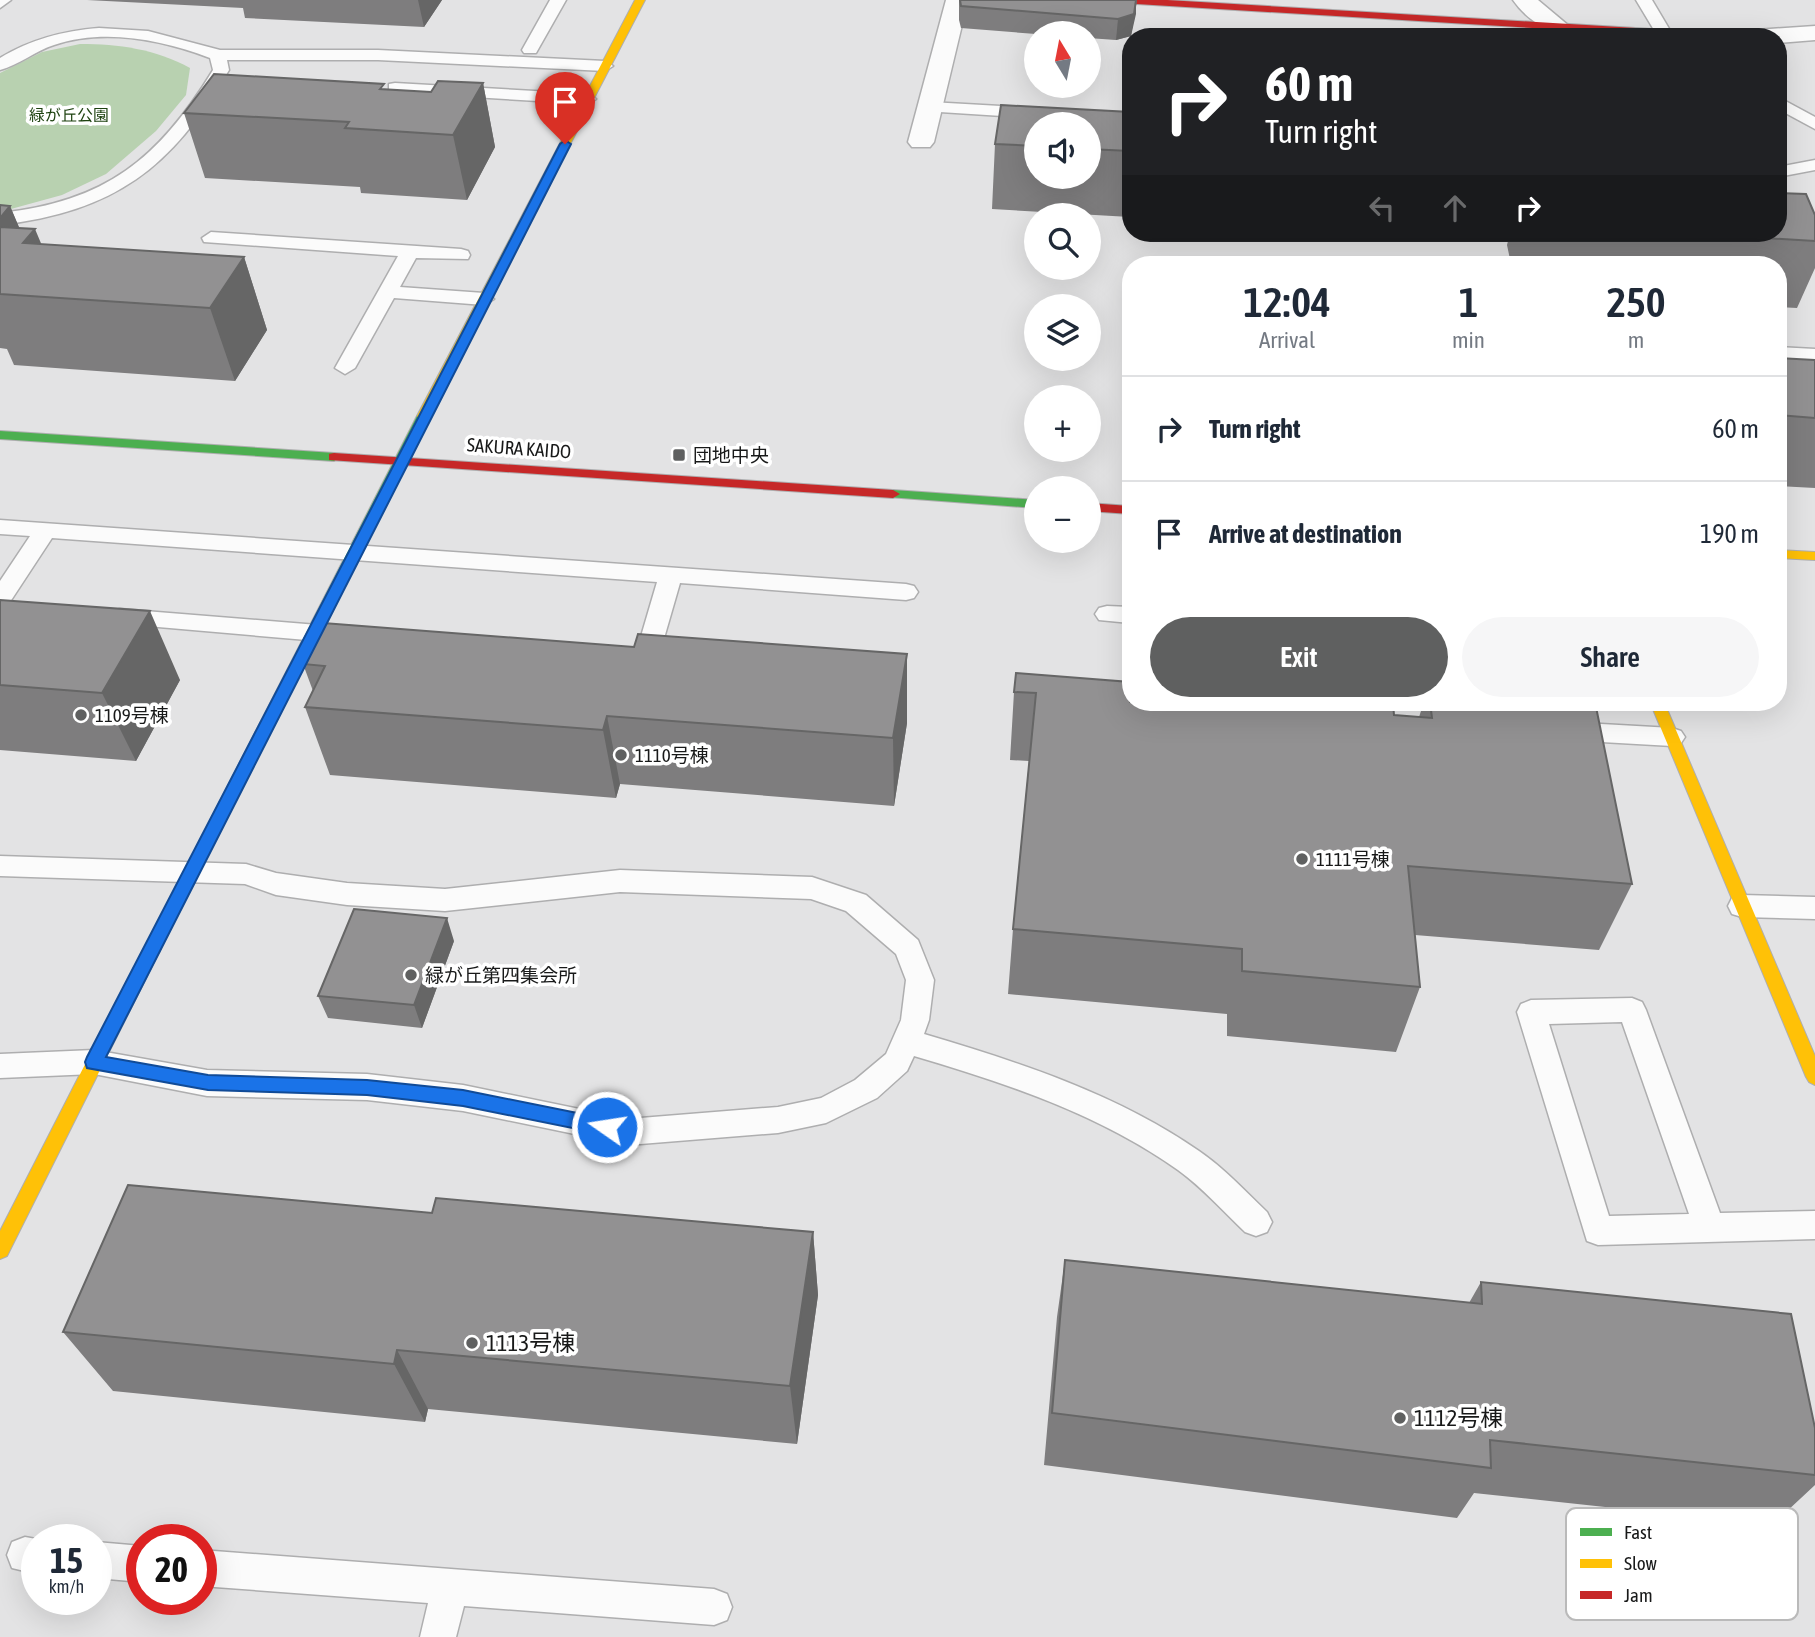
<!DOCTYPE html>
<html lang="en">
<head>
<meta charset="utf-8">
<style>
  :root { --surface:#fff; --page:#f6f6f7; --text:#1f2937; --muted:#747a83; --line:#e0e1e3; --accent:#5f6060 }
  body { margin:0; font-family:"Asap Condensed","Noto Sans JP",sans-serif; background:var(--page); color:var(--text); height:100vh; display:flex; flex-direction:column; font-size:26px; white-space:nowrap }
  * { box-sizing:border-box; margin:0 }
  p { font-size:23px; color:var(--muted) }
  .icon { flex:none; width:38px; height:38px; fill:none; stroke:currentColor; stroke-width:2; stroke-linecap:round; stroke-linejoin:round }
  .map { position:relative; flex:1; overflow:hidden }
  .panel { position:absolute; left:1122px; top:256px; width:665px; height:455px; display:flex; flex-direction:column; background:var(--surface); border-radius:28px; box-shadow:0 7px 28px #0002 }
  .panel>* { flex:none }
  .top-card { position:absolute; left:1122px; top:28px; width:665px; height:214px; border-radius:28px; box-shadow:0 7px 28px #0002; background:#202124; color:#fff; overflow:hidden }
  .needle { width:46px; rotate:350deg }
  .controls { position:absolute; left:1024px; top:21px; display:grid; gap:14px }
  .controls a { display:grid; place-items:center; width:77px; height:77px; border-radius:50%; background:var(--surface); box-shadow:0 7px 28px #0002; font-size:35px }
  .speed { position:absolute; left:21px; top:1524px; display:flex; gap:14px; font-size:35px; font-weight:700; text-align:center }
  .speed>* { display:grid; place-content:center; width:91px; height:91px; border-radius:50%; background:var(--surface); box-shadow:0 7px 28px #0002; line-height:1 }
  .speed small { font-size:18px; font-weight:400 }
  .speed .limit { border:10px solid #d22; background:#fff; color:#111 }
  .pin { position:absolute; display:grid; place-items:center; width:60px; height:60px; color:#fff; margin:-72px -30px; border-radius:50% 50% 50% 0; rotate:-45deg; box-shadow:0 0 7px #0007 }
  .pin .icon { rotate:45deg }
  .me { position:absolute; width:77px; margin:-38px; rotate:283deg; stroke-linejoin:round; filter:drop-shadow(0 0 5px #0008) }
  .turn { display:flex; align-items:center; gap:24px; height:147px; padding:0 28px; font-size:32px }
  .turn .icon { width:91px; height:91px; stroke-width:2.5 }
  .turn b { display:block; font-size:49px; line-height:60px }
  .lanes { display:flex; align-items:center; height:66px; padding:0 28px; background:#0003; justify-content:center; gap:35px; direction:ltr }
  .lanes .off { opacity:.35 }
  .eta { display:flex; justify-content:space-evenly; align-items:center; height:119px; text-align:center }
  .eta b { font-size:42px; font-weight:600; line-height:49px }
  .action { display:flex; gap:14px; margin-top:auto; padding:14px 28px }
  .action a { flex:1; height:80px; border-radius:42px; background:var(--accent); color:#fff; font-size:28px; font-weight:600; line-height:80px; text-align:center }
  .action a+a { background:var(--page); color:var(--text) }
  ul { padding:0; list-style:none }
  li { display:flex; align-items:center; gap:21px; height:105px; padding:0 28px; border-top:2px solid var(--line) }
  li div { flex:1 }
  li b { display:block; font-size:26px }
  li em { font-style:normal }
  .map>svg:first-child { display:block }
  .green { fill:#b8d1b0 }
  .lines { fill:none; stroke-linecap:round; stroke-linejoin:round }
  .lane-casing { stroke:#aeaeaf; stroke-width:3 }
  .street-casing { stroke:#aeaeaf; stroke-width:3 }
  .fast-casing { stroke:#aeaeaf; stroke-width:2 }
  .slow-casing { stroke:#aeaeaf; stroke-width:2 }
  .jam-casing { stroke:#aeaeaf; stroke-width:2 }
  .lane { fill:#fbfbfb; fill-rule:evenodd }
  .street { fill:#fbfbfb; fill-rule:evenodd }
  .fast { fill:#4caf50; fill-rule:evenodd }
  .slow { fill:#ffc107; fill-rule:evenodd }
  .jam { fill:#c62828; fill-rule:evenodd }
  .wall { fill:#7e7d7e; fill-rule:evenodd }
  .shaded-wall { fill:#666 }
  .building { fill:#929192; stroke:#666; stroke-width:2 }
  .route { fill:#1a73e8; stroke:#114b97; stroke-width:2 }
  .poi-dot { fill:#5f6060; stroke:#fff; stroke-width:2.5 }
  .labels { text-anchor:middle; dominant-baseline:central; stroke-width:7; stroke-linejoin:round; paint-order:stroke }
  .far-park-label { font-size:16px; fill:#1e4210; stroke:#fff }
  .street-label { font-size:19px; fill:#181919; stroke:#fff }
  .poi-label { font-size:19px; fill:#181919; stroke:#fff; text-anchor:start }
  .near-poi-label { font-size:23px; fill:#181919; stroke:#fff; text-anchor:start }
  .key { fill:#fff; stroke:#bababa; stroke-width:2 }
  .key-label { font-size:19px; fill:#181919 }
</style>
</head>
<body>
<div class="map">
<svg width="1815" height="1637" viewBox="0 0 1815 1637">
  <rect width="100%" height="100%" fill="#e3e3e4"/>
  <path class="green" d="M80,44C119,44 155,49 190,68L186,95L156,131L106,174L62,195L0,212V73L42,52Z"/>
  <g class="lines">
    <defs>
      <path id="lane" d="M0,0H11L0,8Z
        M550,0H566L536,53H524L522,50Z
        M1636,0H1652L1671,32L1669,35H1657Z
        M99,28L148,31L220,50H378L605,61L613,66L605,71L378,60H227L229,70C171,169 115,211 0,225V213C105,202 159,159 213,70L210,58C162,40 105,28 54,45C35,51 19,65 0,70V58C31,39 63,31 99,28Z
        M395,83L588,94L596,99L588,104L389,92V84Z
        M1778,97L1815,117V129L1778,109Z
        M930,102L1034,108L1043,113L1034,118L924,111L922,107Z
        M1815,160V170L1778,177V167Z
        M211,232L461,249L468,251L470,255L468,259L416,258L400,287L484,293L494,299L484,305L394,298L355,368L345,374L335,368L398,256L204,242L202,238Z
        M1778,347L1815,349V361L1778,359Z
        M0,520L906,584L914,586L918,592L914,598L906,600L680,583L658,659L655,665L646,667L628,664L625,658L628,652L637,650L657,582L52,538L8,605L0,607V581L30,536L0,534Z
        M1107,606L1130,607V623L1099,620L1095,614L1099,608Z
        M120,609L330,626L338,628L342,634L338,640L330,642L112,623L108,617L112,611Z
        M1566,722L1672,728L1681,731L1685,737L1681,743L1672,746L1566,740L1557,737L1553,731L1557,725Z
        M0,856L246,864L276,873L347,883L445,889L620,870L812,877L866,895L918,940L934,980L929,1020L924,1034C1019,1062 1117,1094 1199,1151C1224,1168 1245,1191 1267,1212L1272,1222L1267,1232L1256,1236L1245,1232C1223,1211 1203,1188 1178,1170C1099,1114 1006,1083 914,1056L907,1071L877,1098L826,1123L778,1133L628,1145L463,1111L367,1100L207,1096L94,1074L0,1078V1054L94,1050L207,1070L367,1074L463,1085L628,1119L778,1107L821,1098L855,1080L886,1054L901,1020L906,980L896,954L846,911L811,899L620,892L445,911L347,905L276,895L245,884L0,876Z
        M1742,895L1815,897V919L1742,917L1732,914L1728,906L1732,898Z
        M1632,998L1642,1002L1646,1010L1720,1213L1815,1211V1239L1598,1245L1587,1241L1517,1012L1521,1004L1531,1000ZM1622,1022L1689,1214L1609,1216L1549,1024Z
        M25,1537L42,1540H37V1574L12,1568L7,1555L12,1542Z
        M96,1542L142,1546V1582L96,1578Z
        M201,1550L714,1589L727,1594L732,1607L727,1620L714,1625L464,1606L456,1637H420L428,1603L201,1586Z"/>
      <path id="street" d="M946,0H968L934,142L930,147H912L908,142Z
        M1513,0H1538L1569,26L1565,31C1547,35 1523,15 1513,0Z
        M1815,26V40L1778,43V37H1744L1756,30Z"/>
      <path id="fast" d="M423,412L429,416L161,948L159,953L153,955L147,953L145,948L417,416Z
        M0,431L334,453L340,457L334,461L0,439Z
        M893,490L1036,500V508L888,497L886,494Z"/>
      <path id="slow" d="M635,0H645L429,416L427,419H419L417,416Z
        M1778,550L1815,552V560L1778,558Z
        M1650,702H1664L1815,1056V1085L1809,1082L1806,1077Z
        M153,941L159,943L161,948L7,1256L0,1259V1231L147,943Z"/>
      <path id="jam" d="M1115,0H1167L1735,34L1740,37H1683L1120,3Z
        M334,453L893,490L900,494L893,498L329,460V454Z
        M1088,503L1130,506V514L1088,511Z"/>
    </defs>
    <use href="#lane" class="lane-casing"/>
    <use href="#street" class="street-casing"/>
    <use href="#fast" class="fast-casing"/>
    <use href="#slow" class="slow-casing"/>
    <use href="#jam" class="jam-casing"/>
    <use href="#lane" class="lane"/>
    <use href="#street" class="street"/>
    <use href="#fast" class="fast"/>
    <use href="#slow" class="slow"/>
    <use href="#jam" class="jam"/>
  </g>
  <path class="wall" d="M87,0H442L424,27L245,18L243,8Z
    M959,0H1137L1131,36L1116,40L1088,38V33L1036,34L961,28L959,20Z
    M483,83L495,147L467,200L361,193L360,187L205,178L184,113L385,89L431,92Z
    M1001,105L1130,112V217L992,209L995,144ZM1036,124H1088V177H1036Z
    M0,205L10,206L19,228L41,244L244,257L267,330L235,381L14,365L7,349L0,348Z
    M1815,215V268L1797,308L1778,307V264H1511L1507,245L1510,233H1778Z
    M1778,358L1815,360V488L1778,486Z
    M0,600L180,680L136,761L0,750Z
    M634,647L907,654V723L894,806L620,784L616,798L330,775L305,707L313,691L303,664Z
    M1014,692L1419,717L1424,702H1595L1632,884L1599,950L1415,935L1420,987L1396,1052L1227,1036V1014L1008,994L1013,929L1029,761L1010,760Z
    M454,941L422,1028L328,1018L318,996Z
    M432,1213L813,1232L818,1295L797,1444L428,1409L425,1422L113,1391L63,1332Z
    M1065,1260L1469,1303L1481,1282L1815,1428V1485L1772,1525L1474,1493L1457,1518L1044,1465L1057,1317Z"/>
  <path class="shaded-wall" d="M418,0H442L424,27Z
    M1136,0V14L1131,36L1116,40L1118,19Z
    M483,83L495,147L467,200L453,135Z
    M10,206L25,241L35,229L64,298L0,243V218Z
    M244,257L267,330L235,381L210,308Z
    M150,611L180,680L136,761L102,693Z
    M907,654V723L894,806L893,738Z
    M607,716L620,784L616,798L603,730Z
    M447,918L454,941L422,1028L414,1005Z
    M813,1232L818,1295L797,1444L790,1386Z
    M397,1350L428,1409L425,1422L394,1364Z"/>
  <path class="building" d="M960,0H1136L1134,14L1118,19L961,6Z
    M214,74L384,84L380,89L431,92L438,81L483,83L453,135L345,128L349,122L184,113Z
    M1001,105L1130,112V151L1088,149V124H1036V146L995,144Z
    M1778,193L1806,194L1815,215V241L1677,233H1778Z
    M0,205L10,206L0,218Z
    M0,227L35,229L23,243L244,257L210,308L0,294Z
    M1778,358L1815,360V418L1778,415Z
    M0,600L150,611L102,693L0,685Z
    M323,623L634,647L638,634L907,654L893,738L607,716L603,730L305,707L325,666L303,664Z
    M1016,673L1130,682V702H1383L1393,703L1394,715L1432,718L1430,702H1595L1632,884L1408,866L1420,987L1242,971V949L1013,929L1036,693L1014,692Z
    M354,909L447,918L414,1005L318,996Z
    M128,1185L432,1213L436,1198L813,1232L790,1386L397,1350L394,1364L63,1332Z
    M1065,1260L1482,1304L1481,1282L1791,1314L1815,1428V1475L1490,1440L1491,1468L1052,1413Z"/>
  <path class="route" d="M565,140L571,144L106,1057L208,1075L367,1080L463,1090L607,1119L613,1121L616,1127L613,1133L607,1135L463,1106L367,1095L208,1090L87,1068L85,1062L87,1057L560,144Z"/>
  <g class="poi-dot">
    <rect x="672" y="448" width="14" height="14" rx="3.5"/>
    <circle cx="81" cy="715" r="7"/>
    <circle cx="621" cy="755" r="7"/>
    <circle cx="1302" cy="859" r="7"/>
    <circle cx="411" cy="975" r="7"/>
    <circle cx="472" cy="1343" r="7"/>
    <circle cx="1400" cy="1418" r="7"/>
  </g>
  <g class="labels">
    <g class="far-park-label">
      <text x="69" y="115">緑が丘公園</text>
    </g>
    <g class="street-label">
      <text transform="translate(519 448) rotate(4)">SAKURA KAIDO</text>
    </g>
    <g class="poi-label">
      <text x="693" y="455">団地中央</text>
      <text x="95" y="715">1109号棟</text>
      <text x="635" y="755">1110号棟</text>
      <text x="1316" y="859">1111号棟</text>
      <text x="425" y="975">緑が丘第四集会所</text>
    </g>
    <g class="near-poi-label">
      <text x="486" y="1343">1113号棟</text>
      <text x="1414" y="1418">1112号棟</text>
    </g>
  </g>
  <rect x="1566" y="1508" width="232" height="112" rx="10" class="key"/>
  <rect x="1580" y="1528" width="32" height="8" fill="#4caf50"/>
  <rect x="1580" y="1559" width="32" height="9" fill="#ffc107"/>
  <rect x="1580" y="1591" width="32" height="8" fill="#c62828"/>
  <g class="key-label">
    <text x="1624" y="1539">Fast</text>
    <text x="1624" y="1570">Slow</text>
    <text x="1624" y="1602">Jam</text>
  </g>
</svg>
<div class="controls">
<a><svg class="needle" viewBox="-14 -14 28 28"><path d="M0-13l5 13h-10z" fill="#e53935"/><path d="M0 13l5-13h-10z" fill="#747a83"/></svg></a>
<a><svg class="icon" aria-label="sound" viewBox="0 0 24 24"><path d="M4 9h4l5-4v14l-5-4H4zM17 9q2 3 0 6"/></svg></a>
<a><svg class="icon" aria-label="search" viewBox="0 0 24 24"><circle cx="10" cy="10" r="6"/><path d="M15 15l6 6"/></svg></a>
<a><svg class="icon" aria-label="layers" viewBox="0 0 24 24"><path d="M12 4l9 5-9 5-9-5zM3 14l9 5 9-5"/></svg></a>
<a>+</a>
<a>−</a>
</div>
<div class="speed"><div>15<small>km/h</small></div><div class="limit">20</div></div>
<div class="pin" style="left:565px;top:144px;background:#d93025"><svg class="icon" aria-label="arrive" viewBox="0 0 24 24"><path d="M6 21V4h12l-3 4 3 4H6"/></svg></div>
<svg class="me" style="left:607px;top:1127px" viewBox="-20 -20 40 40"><circle r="17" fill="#1a73e8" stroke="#fff" stroke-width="3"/><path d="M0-11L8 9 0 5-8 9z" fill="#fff"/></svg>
<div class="top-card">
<div class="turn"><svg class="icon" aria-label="right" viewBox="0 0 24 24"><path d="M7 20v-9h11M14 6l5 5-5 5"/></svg><div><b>60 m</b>Turn right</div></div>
<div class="lanes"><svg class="icon off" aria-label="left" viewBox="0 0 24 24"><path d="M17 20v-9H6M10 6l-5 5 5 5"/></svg><svg class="icon off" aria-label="ahead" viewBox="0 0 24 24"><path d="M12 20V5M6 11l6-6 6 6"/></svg><svg class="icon" aria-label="right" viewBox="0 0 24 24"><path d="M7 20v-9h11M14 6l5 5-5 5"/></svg></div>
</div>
<section class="panel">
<div class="eta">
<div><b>12:04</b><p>Arrival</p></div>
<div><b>1</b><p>min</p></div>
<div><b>250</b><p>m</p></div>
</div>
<ul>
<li><svg class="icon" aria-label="right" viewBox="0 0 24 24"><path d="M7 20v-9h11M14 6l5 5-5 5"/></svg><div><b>Turn right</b></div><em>60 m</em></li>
<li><svg class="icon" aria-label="arrive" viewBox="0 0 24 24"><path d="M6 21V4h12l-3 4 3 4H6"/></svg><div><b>Arrive at destination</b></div><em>190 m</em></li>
</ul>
<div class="action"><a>Exit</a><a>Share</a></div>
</section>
</div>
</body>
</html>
